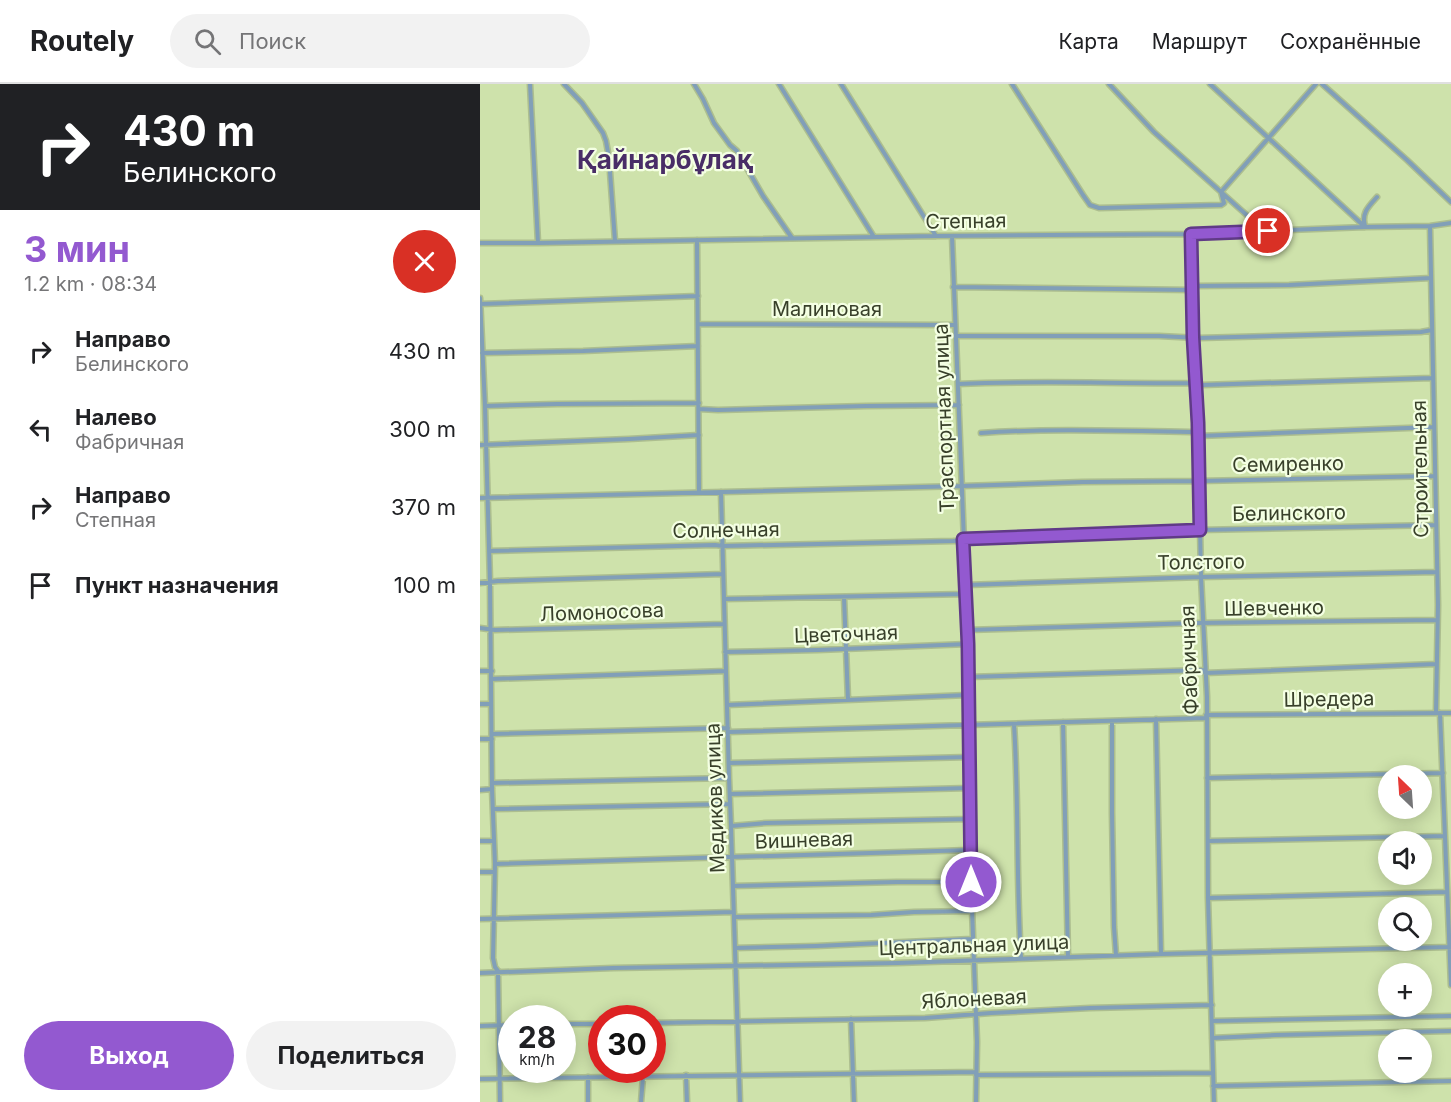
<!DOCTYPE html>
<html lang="ru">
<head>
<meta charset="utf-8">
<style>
  :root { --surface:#fff; --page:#f2f2f2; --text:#202124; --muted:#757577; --line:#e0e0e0; --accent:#9359d0 }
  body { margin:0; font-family:Inter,sans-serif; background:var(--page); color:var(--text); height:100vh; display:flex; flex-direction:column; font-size:22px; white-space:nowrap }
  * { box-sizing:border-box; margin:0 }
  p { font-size:20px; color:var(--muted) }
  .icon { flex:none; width:33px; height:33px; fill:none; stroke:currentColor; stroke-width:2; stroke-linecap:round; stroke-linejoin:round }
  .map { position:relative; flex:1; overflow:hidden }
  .panel { display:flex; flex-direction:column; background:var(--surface); width:480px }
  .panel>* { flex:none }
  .guide { background:#202124; color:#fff; overflow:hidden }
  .needle { width:39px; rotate:335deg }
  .tools { position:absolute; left:898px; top:681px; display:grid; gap:12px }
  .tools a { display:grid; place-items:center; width:54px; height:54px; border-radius:50%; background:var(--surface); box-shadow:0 3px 15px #0003; font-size:30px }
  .speed { position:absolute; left:18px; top:921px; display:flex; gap:12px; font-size:30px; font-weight:700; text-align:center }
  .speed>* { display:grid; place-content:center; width:78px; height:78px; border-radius:50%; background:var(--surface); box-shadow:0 3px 15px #0003; line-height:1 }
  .speed small { font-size:15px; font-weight:400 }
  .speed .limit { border:9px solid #d22; background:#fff; color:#111 }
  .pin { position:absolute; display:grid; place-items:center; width:51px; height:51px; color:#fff; margin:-26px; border:3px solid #fff; border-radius:50%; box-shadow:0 2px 6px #0007 }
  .me { position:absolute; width:66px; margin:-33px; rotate:0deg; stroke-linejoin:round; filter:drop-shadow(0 0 4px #0008) }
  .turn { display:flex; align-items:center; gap:21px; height:126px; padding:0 24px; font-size:27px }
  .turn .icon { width:78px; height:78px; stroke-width:2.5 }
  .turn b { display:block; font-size:42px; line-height:51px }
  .round { display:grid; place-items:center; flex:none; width:63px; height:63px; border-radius:32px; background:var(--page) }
  .overview { display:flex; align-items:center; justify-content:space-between; height:102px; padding:0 24px }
  h1 { font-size:36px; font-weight:700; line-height:45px; color:var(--accent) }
  .cta { display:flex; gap:12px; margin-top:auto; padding:12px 24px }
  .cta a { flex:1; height:69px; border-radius:36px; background:var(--accent); color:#fff; font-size:24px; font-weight:700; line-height:69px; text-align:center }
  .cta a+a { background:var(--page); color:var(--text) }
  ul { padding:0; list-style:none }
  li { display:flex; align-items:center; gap:18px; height:78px; padding:0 24px }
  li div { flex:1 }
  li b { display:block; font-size:22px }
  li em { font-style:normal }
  header { display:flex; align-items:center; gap:36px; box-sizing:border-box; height:84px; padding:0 30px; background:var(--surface); border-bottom:2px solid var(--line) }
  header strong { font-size:28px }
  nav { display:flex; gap:33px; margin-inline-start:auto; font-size:21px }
  .search { width:420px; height:54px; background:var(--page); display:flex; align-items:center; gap:15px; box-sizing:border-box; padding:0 21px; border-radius:33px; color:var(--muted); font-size:22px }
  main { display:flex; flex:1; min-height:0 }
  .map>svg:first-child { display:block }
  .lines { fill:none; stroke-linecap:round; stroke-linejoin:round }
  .minor-casing { stroke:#adbe8f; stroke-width:7 }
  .minor { stroke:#819fb8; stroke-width:4 }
  .route-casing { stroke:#603a87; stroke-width:15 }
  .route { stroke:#9359d0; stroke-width:10 }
  .labels { text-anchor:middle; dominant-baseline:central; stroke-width:4.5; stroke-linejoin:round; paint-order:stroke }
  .street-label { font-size:20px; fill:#38402a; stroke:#f4ffe3 }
  .district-label { font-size:26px; font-weight:bold; fill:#492d67; stroke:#f4ffe3 }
</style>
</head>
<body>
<header>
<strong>Routely</strong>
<div class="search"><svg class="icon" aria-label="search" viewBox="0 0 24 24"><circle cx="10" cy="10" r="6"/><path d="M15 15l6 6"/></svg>Поиск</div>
<nav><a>Карта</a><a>Маршрут</a><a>Сохранённые</a></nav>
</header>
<main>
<section class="panel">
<div class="guide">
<div class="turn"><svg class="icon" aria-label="right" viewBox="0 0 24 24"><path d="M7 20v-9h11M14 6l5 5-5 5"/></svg><div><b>430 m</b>Белинского</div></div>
</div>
<div class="overview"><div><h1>3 мин</h1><p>1.2 km · 08:34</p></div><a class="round" style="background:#d93025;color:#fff"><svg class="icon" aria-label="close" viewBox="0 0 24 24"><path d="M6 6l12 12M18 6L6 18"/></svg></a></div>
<ul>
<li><svg class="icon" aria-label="right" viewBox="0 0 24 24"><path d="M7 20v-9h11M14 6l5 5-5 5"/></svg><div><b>Направо</b><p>Белинского</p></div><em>430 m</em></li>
<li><svg class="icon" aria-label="left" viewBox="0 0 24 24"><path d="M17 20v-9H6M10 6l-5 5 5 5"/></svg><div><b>Налево</b><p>Фабричная</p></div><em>300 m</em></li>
<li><svg class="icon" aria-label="right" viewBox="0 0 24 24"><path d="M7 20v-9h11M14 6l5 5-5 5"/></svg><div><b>Направо</b><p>Степная</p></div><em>370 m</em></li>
<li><svg class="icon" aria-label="arrive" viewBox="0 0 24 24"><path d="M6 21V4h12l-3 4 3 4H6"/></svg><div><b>Пункт назначения</b></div><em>100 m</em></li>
</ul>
<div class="cta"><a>Выход</a><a>Поделиться</a></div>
</section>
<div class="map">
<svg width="971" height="1018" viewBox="0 0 971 1018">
  <rect width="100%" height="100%" fill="#cee2ab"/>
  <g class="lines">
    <defs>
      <path id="minor" d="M50,0L58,159
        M84,0L102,19L123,49L126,57L129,74L135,157
        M214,0L223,15L234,39L250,61L257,67L283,112L312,154
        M299,0L394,153
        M361,0L456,152
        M532,0L603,111L610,121L619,124L741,121L744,119L741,108L836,0
        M629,0L674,48L770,134L775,147
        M730,0L885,143
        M842,0L927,76L971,118
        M885,142C881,129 889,122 897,113
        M950,142L958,521L956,629
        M711,150L713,253L718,339L721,493L727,613L728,814L734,1018
        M472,152L488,560L491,798L497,958L496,1018
        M217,156L219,408
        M0,159H58L456,152L711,150L885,143L950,142L971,139
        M713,202L809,201L951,194
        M473,203L713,206
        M0,214L5,322L10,498L12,705L15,780L13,874L15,883L18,887L20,1018
        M0,220L218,212
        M218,240L475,241
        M476,252H679L719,254L941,248L952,246
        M2,269L103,267L218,262
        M478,300C557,296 637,300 716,299L722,301L952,294
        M5,322L77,320L219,319
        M219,325L238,326L386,322L479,321
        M501,349C573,344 646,347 718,348
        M718,352L954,343
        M0,361L149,355L219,351
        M241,408L249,694L251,742L260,1018
        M0,414L482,402L603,398L719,397L955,392
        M9,467L235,461L243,462L473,457L553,452L720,446L956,441
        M0,499L18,497L243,490
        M486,501L721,493L957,488
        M364,513L368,616
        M244,515L486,510
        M0,544L15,546L244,540
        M487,546L717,539L957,536
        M245,568L338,566L488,560
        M0,587H12
        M725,589L956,580
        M488,593L725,586
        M11,595L246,587
        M0,620H11
        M247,621L488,611
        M960,629L971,901
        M726,631L971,629
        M676,635L681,870
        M632,637V729L634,843L636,871
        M583,638L588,873
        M534,640C539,718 536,796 541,874
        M248,648L726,634
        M12,650L248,644
        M0,655H12
        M249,679L490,673
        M727,694L963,689
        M12,699L249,694
        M0,706L12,705
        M250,710L490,704
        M13,725L250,720
        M251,742L286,739L491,735
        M0,757H14
        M728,757L965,752
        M15,780L491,766
        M0,788H14
        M253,802L417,798H491
        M728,814L967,808
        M254,833L391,831L434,828L491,827
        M0,835L254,828
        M255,864L336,862L492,855
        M0,889L133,884L417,879L681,870L971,863
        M371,935L374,1018
        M732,937L971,932
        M172,939L445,934L511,929L610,924L732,921
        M82,940H122
        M0,942L32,941
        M732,954L795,951L971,947
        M206,991L207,1018
        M496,991L733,989
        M108,993V1018
        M0,995L496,988
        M733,1002L971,997
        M161,1018L163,993"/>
    </defs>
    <use href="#minor" class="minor-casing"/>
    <use href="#minor" class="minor"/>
  </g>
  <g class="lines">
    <defs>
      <path id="route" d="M491,798L488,560L483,455L720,446L718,339L713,253L711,150L788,147"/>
    </defs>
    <use href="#route" class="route-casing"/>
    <use href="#route" class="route"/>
  </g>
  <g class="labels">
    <g class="street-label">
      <text transform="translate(486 137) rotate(-1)">Степная</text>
      <text x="347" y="225">Малиновая</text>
      <text transform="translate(464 334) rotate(-92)">Траспортная улица</text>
      <text transform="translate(808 380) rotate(-1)">Семиренко</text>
      <text transform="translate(940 385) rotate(-91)">Строительная</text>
      <text transform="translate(809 429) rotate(-1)">Белинского</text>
      <text transform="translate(246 446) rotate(-1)">Солнечная</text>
      <text transform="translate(721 478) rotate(-1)">Толстого</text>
      <text transform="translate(794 524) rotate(-1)">Шевченко</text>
      <text transform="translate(122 528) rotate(-2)">Ломоносова</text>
      <text transform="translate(366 550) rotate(-2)">Цветочная</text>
      <text transform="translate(709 576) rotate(-92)">Фабричная</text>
      <text transform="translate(849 615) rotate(-1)">Шредера</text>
      <text transform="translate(235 714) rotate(-92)">Медиков улица</text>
      <text transform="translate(324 756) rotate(-2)">Вишневая</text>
      <text transform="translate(494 861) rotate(-2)">Центральная улица</text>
      <text transform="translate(494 915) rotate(-3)">Яблоневая</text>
    </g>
    <g class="district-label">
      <text x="185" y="75">Қайнарбұлақ</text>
    </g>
  </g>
</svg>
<div class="tools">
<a><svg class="needle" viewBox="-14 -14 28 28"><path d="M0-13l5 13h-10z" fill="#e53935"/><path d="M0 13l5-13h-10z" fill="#757577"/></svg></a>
<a><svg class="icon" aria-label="sound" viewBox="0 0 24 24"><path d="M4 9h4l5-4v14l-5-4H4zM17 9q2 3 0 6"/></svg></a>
<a><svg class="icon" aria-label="search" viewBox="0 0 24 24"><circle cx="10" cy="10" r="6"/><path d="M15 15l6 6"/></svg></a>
<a>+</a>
<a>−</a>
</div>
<div class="speed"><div>28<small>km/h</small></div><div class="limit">30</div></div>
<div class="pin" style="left:788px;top:147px;background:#d93025"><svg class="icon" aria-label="arrive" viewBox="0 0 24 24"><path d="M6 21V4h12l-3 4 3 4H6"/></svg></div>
<svg class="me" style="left:491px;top:798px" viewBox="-20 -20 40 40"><circle r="17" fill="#9359d0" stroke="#fff" stroke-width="3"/><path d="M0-11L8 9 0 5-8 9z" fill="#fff"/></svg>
</div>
</main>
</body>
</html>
